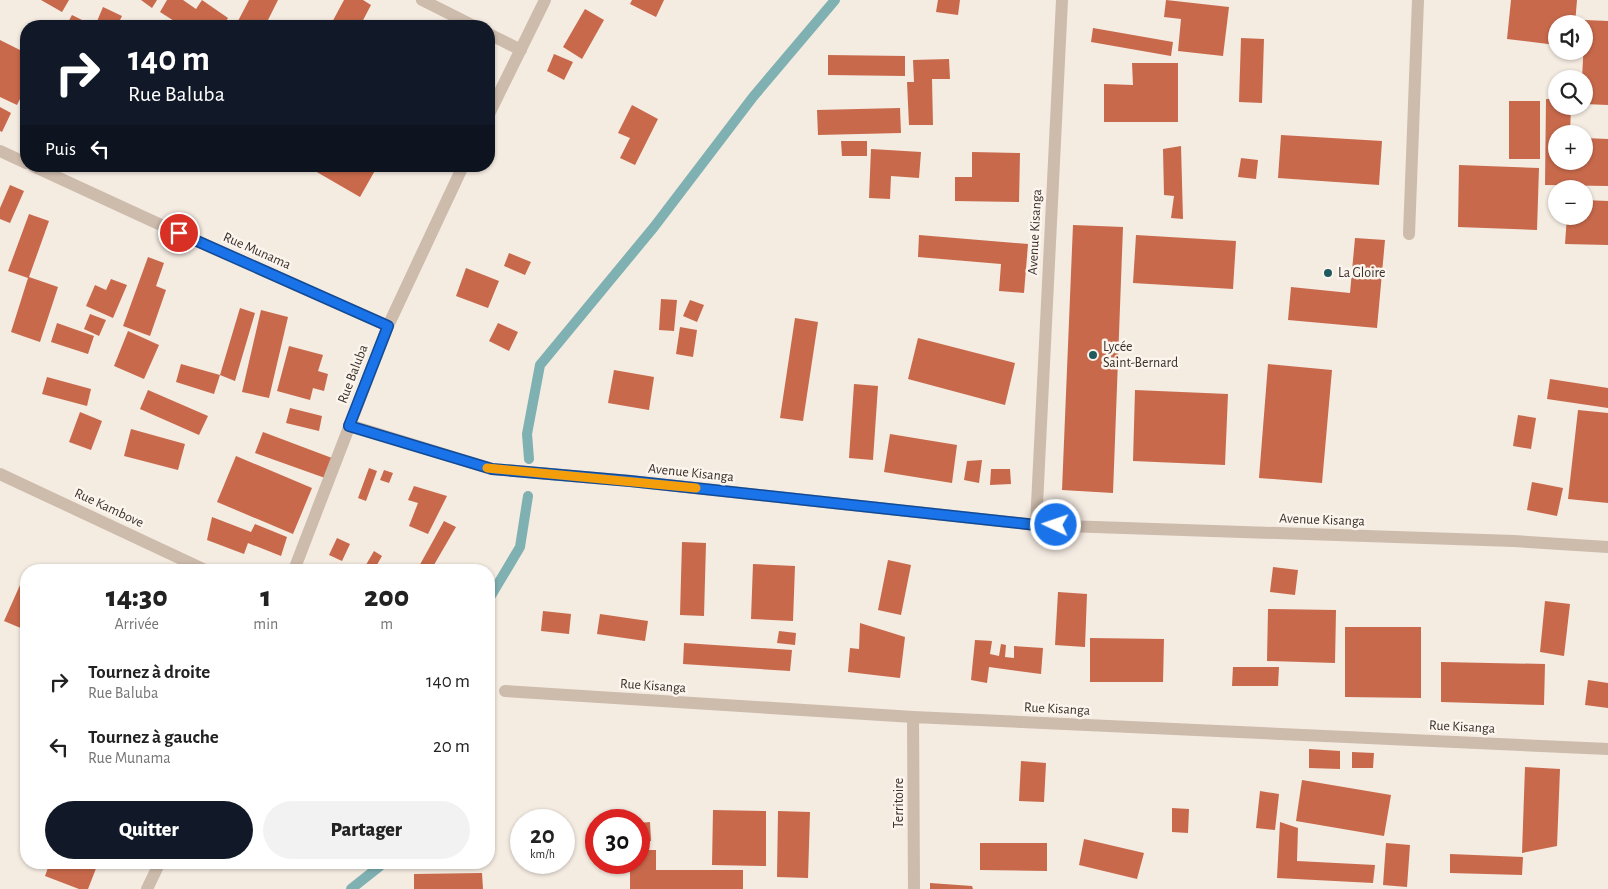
<!DOCTYPE html>
<html lang="fr">
<head>
<meta charset="utf-8">
<style>
  :root { --surface:#fff; --page:#f2f2f2; --text:#222; --muted:#767676; --accent:#111827 }
  body { margin:0; font-family:"Alegreya Sans",sans-serif; background:var(--page); color:var(--text); height:100vh; display:flex; flex-direction:column; font-size:19px; white-space:nowrap }
  * { box-sizing:border-box; margin:0 }
  p { font-size:16px; color:var(--muted) }
  .icon { flex:none; width:28px; height:28px; fill:none; stroke:currentColor; stroke-width:2; stroke-linecap:round; stroke-linejoin:round }
  .map { position:relative; flex:1; overflow:hidden }
  .drawer { position:absolute; left:20px; top:564px; width:475px; height:305px; display:flex; flex-direction:column; background:var(--surface); border-radius:20px; box-shadow:0 1px 4px #0004 }
  .drawer>* { flex:none }
  .banner { position:absolute; left:20px; top:20px; width:475px; height:152px; border-radius:20px; box-shadow:0 1px 4px #0004; background:#111827; color:#fff; overflow:hidden }
  .controls { position:absolute; left:1548px; top:15px; display:grid; gap:10px }
  .controls a { display:grid; place-items:center; width:45px; height:45px; border-radius:50%; background:var(--surface); box-shadow:0 1px 4px #0004; font-size:25px }
  .speed { position:absolute; left:510px; top:809px; display:flex; gap:10px; font-size:25px; font-weight:700; text-align:center }
  .speed>* { display:grid; place-content:center; width:65px; height:65px; border-radius:50%; background:var(--surface); box-shadow:0 1px 4px #0004; line-height:1 }
  .speed small { font-size:12px; font-weight:400 }
  .speed .limit { border:8px solid #d22; background:#fff; color:#111 }
  .pin { position:absolute; display:grid; place-items:center; width:42px; height:42px; color:#fff; margin:-21px; border:2px solid #fff; border-radius:50%; box-shadow:0 1px 5px #0007 }
  .me { position:absolute; width:55px; margin:-28px; rotate:273deg; stroke-linejoin:round; filter:drop-shadow(0 0 4px #0008) }
  .turn { display:flex; align-items:center; gap:18px; height:105px; padding:0 25px; font-size:22px }
  .turn .icon { width:65px; height:65px; stroke-width:2.5 }
  .turn b { display:block; font-size:35px; line-height:42px }
  .then { display:flex; align-items:center; height:48px; padding:0 25px; background:#0003; gap:10px; font-size:19px }
  .eta { display:flex; justify-content:space-evenly; align-items:center; height:85px; text-align:center }
  .eta b { font-size:30px; font-weight:800; line-height:35px }
  .primary-button { display:flex; gap:10px; margin-top:auto; padding:10px 25px }
  .primary-button a { flex:1; height:58px; border-radius:30px; background:var(--accent); color:#fff; font-size:20px; font-weight:800; line-height:58px; text-align:center }
  .primary-button a+a { background:var(--page); color:var(--text) }
  ul { padding:0; list-style:none }
  li { display:flex; align-items:center; gap:15px; height:65px; padding:0 25px }
  li div { flex:1 }
  li b { display:block; font-size:19px }
  li em { font-style:normal }
  .map>svg:first-child { display:block }
  .lines { fill:none; stroke-linecap:round; stroke-linejoin:round }
  .stream { stroke:#7fb0b2; stroke-width:10 }
  .building { fill:#c8694b }
  .minor { stroke:#cdbbac; stroke-width:12 }
  .route-casing { stroke:#114b97; stroke-width:12 }
  .route { stroke:#1a73e8; stroke-width:9 }
  .slow { stroke:#f59e0b; stroke-width:9 }
  .poi-dot { fill:#1f5a5e; stroke:#fbf5ee; stroke-width:2 }
  .labels { text-anchor:middle; dominant-baseline:central; stroke-width:5; stroke-linejoin:round; paint-order:stroke }
  .street-label { font-size:14px; fill:#3b302b; stroke:#fbf5ee }
  .poi-label { font-size:14px; fill:#3b302b; stroke:#fbf5ee; text-anchor:start }
</style>
</head>
<body>
<div class="map">
<svg width="1608" height="889" viewBox="0 0 1608 889">
  <rect width="100%" height="100%" fill="#f4ebe1"/>
  <g class="lines">
    <path class="stream" d="M529,459L527,434L540,365L654,227L753,97L835,0
      M489,599L520,547L528,496
      M351,889L380,866L381,862"/>
  </g>
  <path class="building" d="M41,0H69L62,12Z
    M141,0H157L152,8Z
    M167,0H183L196,9L202,0L228,18L223,26H182L160,12Z
    M249,0H278L265,26H247L238,21Z
    M344,0H363L371,5L360,26H330Z
    M632,0H664L656,17L630,4Z
    M938,0H960L958,15L936,12Z
    M1166,0L1229,7L1223,56L1178,51L1181,19L1164,17Z
    M1511,0H1577L1575,24H1556V45L1507,39Z
    M103,7L122,16L117,26H95Z
    M585,9L604,20L582,59L563,47Z
    M72,15L88,23L86,26H66Z
    M1585,20L1608,21V105L1584,104V79H1582Z
    M1093,28L1173,42L1171,56L1091,42Z
    M1241,38L1264,39L1262,103L1239,102Z
    M0,40L26,53V87L17,105L0,97Z
    M554,54L573,62L564,80L547,71Z
    M828,55L905,56V76L828,75Z
    M949,59L950,79H932L933,125H909L907,82H914L913,60Z
    M1132,63H1178V122H1104V84L1133,85Z
    M1546,99H1556V106H1571L1570,134H1556V161H1584V138L1608,139V186L1545,185Z
    M1509,101H1540V159H1509Z
    M632,105L658,119L635,165L620,158L630,138L618,133Z
    M0,107L11,113L2,132L0,131Z
    M900,108L901,133L818,135L817,110Z
    M1281,135L1382,141L1379,185L1278,178Z
    M841,141H867V156H842Z
    M1181,146L1183,219L1171,218L1174,196L1164,195L1163,149Z
    M871,149L921,152L919,178L891,176L890,199L869,198Z
    M972,152L1020,153L1019,202L955,201V177H972Z
    M1241,158L1258,160L1256,179L1238,177Z
    M1459,165L1539,168L1537,230L1458,227Z
    M318,166H375L377,167L360,197L315,171Z
    M10,185L24,191L10,223L0,219V208Z
    M1584,200L1608,201V245L1565,244L1567,216H1584Z
    M29,214L49,221L29,277L58,287L40,342L11,332L28,278L8,271Z
    M1073,225L1123,227L1113,493L1062,490Z
    M919,235L1028,244L1024,293L999,291L1001,264L918,257Z
    M1136,235L1236,241L1233,289L1133,283Z
    M1355,238L1385,240L1377,328L1288,320L1291,287L1350,293Z
    M509,253L531,262L525,275L504,266Z
    M148,257L164,263L156,286L166,290L150,336L123,326Z
    M466,268L499,281L488,308L456,296Z
    M111,279L127,285L113,318L86,306L95,285L106,290Z
    M661,299L677,300L674,331L659,330Z
    M690,300L704,305L697,322L683,316Z
    M240,308L255,313L235,381L220,375Z
    M261,310L288,317L269,398L242,392Z
    M90,314L106,320L99,336L84,329Z
    M795,318L818,322L803,421L780,418Z
    M57,323L94,336L88,354L51,342Z
    M498,323L518,332L509,351L489,341Z
    M680,327L697,330L693,357L676,354Z
    M128,331L159,345L144,379L114,366Z
    M918,338L1015,363L1005,405L908,379Z
    M289,346L323,355L318,371L328,374L324,391L313,388L310,400L277,391Z
    M181,364L220,375L214,394L176,382Z
    M1268,364L1332,370L1322,483L1259,478Z
    M614,370L654,377L649,410L608,403Z
    M47,377L91,389L87,406L42,394Z
    M1550,379L1608,388V408L1547,399Z
    M854,384L878,386L873,460L849,458Z
    M148,390L208,416L199,435L140,409Z
    M1135,390L1228,394L1225,465L1133,461Z
    M290,408L322,416L319,431L286,423Z
    M1578,410L1608,413V503L1568,499Z
    M80,412L102,421L91,450L69,442Z
    M1518,415L1536,418L1531,449L1513,446Z
    M131,429L185,444L178,470L124,456Z
    M263,432L332,458L325,478L255,453Z
    M890,434L957,445L952,483L884,472Z
    M236,456L312,488L293,534L217,502Z
    M982,460L979,483L964,480L967,461Z
    M369,468L377,471L366,501L358,498Z
    M991,469H1010L1011,484L990,485Z
    M384,470L393,473L389,483L380,480Z
    M1532,482L1563,488L1557,516L1527,510Z
    M414,486L447,496L428,534L409,526L418,503L408,500Z
    M212,517L251,532L255,524L287,537L281,556L248,543L244,554L207,540Z
    M444,521L456,527L431,570H417Z
    M337,538L350,544L342,561L329,555Z
    M682,542L706,543L704,616L680,615Z
    M374,551L382,556L374,570H363Z
    M888,560L911,565L901,615L878,610Z
    M753,564L795,566L793,621L751,619Z
    M1273,567L1298,570L1295,595L1270,592Z
    M20,585L26,588V622L23,629L4,621Z
    M1058,592L1087,594L1085,647L1055,645Z
    M1545,601L1570,604L1564,656L1540,652Z
    M1268,609L1336,610L1335,663L1267,661Z
    M543,611L571,614L569,634L541,631Z
    M600,614L648,621L645,641L597,634Z
    M860,623L905,637L900,678L848,672L850,648L859,649Z
    M1345,627H1421V698L1345,697Z
    M779,631L796,633L795,645L777,643Z
    M1090,638L1164,639L1163,682H1090Z
    M975,640L992,641L990,654L999,656L1001,644L1006,645L1005,657L1014,658V646L1043,648L1041,674L989,667L987,683L971,680Z
    M684,643L792,650L790,671L683,664Z
    M1441,662L1545,664L1544,705L1441,702Z
    M1233,667H1279L1278,686H1232Z
    M1588,680L1608,683V708L1585,705Z
    M1309,749L1340,751V769L1309,768Z
    M1352,752L1374,753L1373,768H1352Z
    M1021,761L1046,763L1044,802L1019,801Z
    M1525,767L1560,769L1557,846L1522,853Z
    M1302,780L1391,795L1384,836L1296,821Z
    M1260,791L1279,794L1275,830L1256,828Z
    M1172,808L1189,809L1188,833L1172,832Z
    M713,810L766,811V866L712,865Z
    M778,811L810,812L808,878L777,877Z
    M650,822L651,841L639,842V823Z
    M1280,822L1298,828L1297,861L1375,865L1373,883L1277,878Z
    M1084,839L1144,853L1137,879L1079,865Z
    M980,843H1047V871L980,870Z
    M1386,843L1410,845L1407,887L1383,885Z
    M639,850H656V870H743V889H630V862H639Z
    M1450,854L1523,857L1522,875L1450,873Z
    M50,862H86L97,866L88,889H79L45,876Z
    M482,873L483,889H414V874Z
    M930,883L972,886L973,889H930Z"/>
  <g class="lines">
    <path class="minor" d="M422,0L474,26
      M489,34L521,50
      M489,114L545,0
      M0,151L26,163
      M33,166L161,225L388,326
      M1409,234L1418,0
      M349,425L492,469L630,481L1036,525L1514,541L1608,547
      M0,474L205,570
      M1036,525L1062,0
      M294,570L388,326L463,166
      M505,691L913,717L1608,749
      M913,717L914,889
      M147,889L160,862"/>
  </g>
  <g class="lines">
    <defs>
      <path id="route" d="M179,233L388,326L349,426L492,469L630,481L1036,525H1056"/>
    </defs>
    <use href="#route" class="route-casing"/>
    <use href="#route" class="route"/>
    <path class="slow" d="M487,468L696,488"/>
  </g>
  <g class="poi-dot">
    <circle cx="1328" cy="273" r="5"/>
    <circle cx="1093" cy="355" r="5"/>
  </g>
  <g class="labels">
    <g class="street-label">
      <text transform="translate(1035 232) rotate(-87)">Avenue Kisanga</text>
      <text transform="translate(257 251) rotate(24)">Rue Munama</text>
      <text transform="translate(353 374) rotate(-69)">Rue Baluba</text>
      <text transform="translate(691 473) rotate(6)">Avenue Kisanga</text>
      <text transform="translate(109 508) rotate(25)">Rue Kambove</text>
      <text transform="translate(1322 520) rotate(2)">Avenue Kisanga</text>
      <text transform="translate(653 686) rotate(4)">Rue Kisanga</text>
      <text transform="translate(1057 709) rotate(3)">Rue Kisanga</text>
      <text transform="translate(1462 727) rotate(3)">Rue Kisanga</text>
      <text transform="translate(899 803) rotate(-90)">Territoire</text>
    </g>
    <g class="poi-label">
      <text x="1338" y="273">La Gloire</text>
      <text x="1103" y="347">Lycée<tspan x="1103" dy="16">Saint-Bernard</tspan></text>
    </g>
  </g>
</svg>
<div class="controls">
<a><svg class="icon" aria-label="sound" viewBox="0 0 24 24"><path d="M4 9h4l5-4v14l-5-4H4zM17 9q2 3 0 6"/></svg></a>
<a><svg class="icon" aria-label="search" viewBox="0 0 24 24"><circle cx="10" cy="10" r="6"/><path d="M15 15l6 6"/></svg></a>
<a>+</a>
<a>−</a>
</div>
<div class="speed"><div>20<small>km/h</small></div><div class="limit">30</div></div>
<div class="pin" style="left:179px;top:233px;background:#d93025"><svg class="icon" aria-label="arrive" viewBox="0 0 24 24"><path d="M6 21V4h12l-3 4 3 4H6"/></svg></div>
<svg class="me" style="left:1056px;top:525px" viewBox="-20 -20 40 40"><circle r="17" fill="#1a73e8" stroke="#fff" stroke-width="3"/><path d="M0-11L8 9 0 5-8 9z" fill="#fff"/></svg>
<div class="banner">
<div class="turn"><svg class="icon" aria-label="right" viewBox="0 0 24 24"><path d="M7 20v-9h11M14 6l5 5-5 5"/></svg><div><b>140 m</b>Rue Baluba</div></div>
<div class="then">Puis<svg class="icon" aria-label="left" viewBox="0 0 24 24"><path d="M17 20v-9H6M10 6l-5 5 5 5"/></svg></div>
</div>
<section class="drawer">
<div class="eta">
<div><b>14:30</b><p>Arrivée</p></div>
<div><b>1</b><p>min</p></div>
<div><b>200</b><p>m</p></div>
</div>
<ul>
<li><svg class="icon" aria-label="right" viewBox="0 0 24 24"><path d="M7 20v-9h11M14 6l5 5-5 5"/></svg><div><b>Tournez à droite</b><p>Rue Baluba</p></div><em>140 m</em></li>
<li><svg class="icon" aria-label="left" viewBox="0 0 24 24"><path d="M17 20v-9H6M10 6l-5 5 5 5"/></svg><div><b>Tournez à gauche</b><p>Rue Munama</p></div><em>20 m</em></li>
</ul>
<div class="primary-button"><a>Quitter</a><a>Partager</a></div>
</section>
</div>
</body>
</html>
